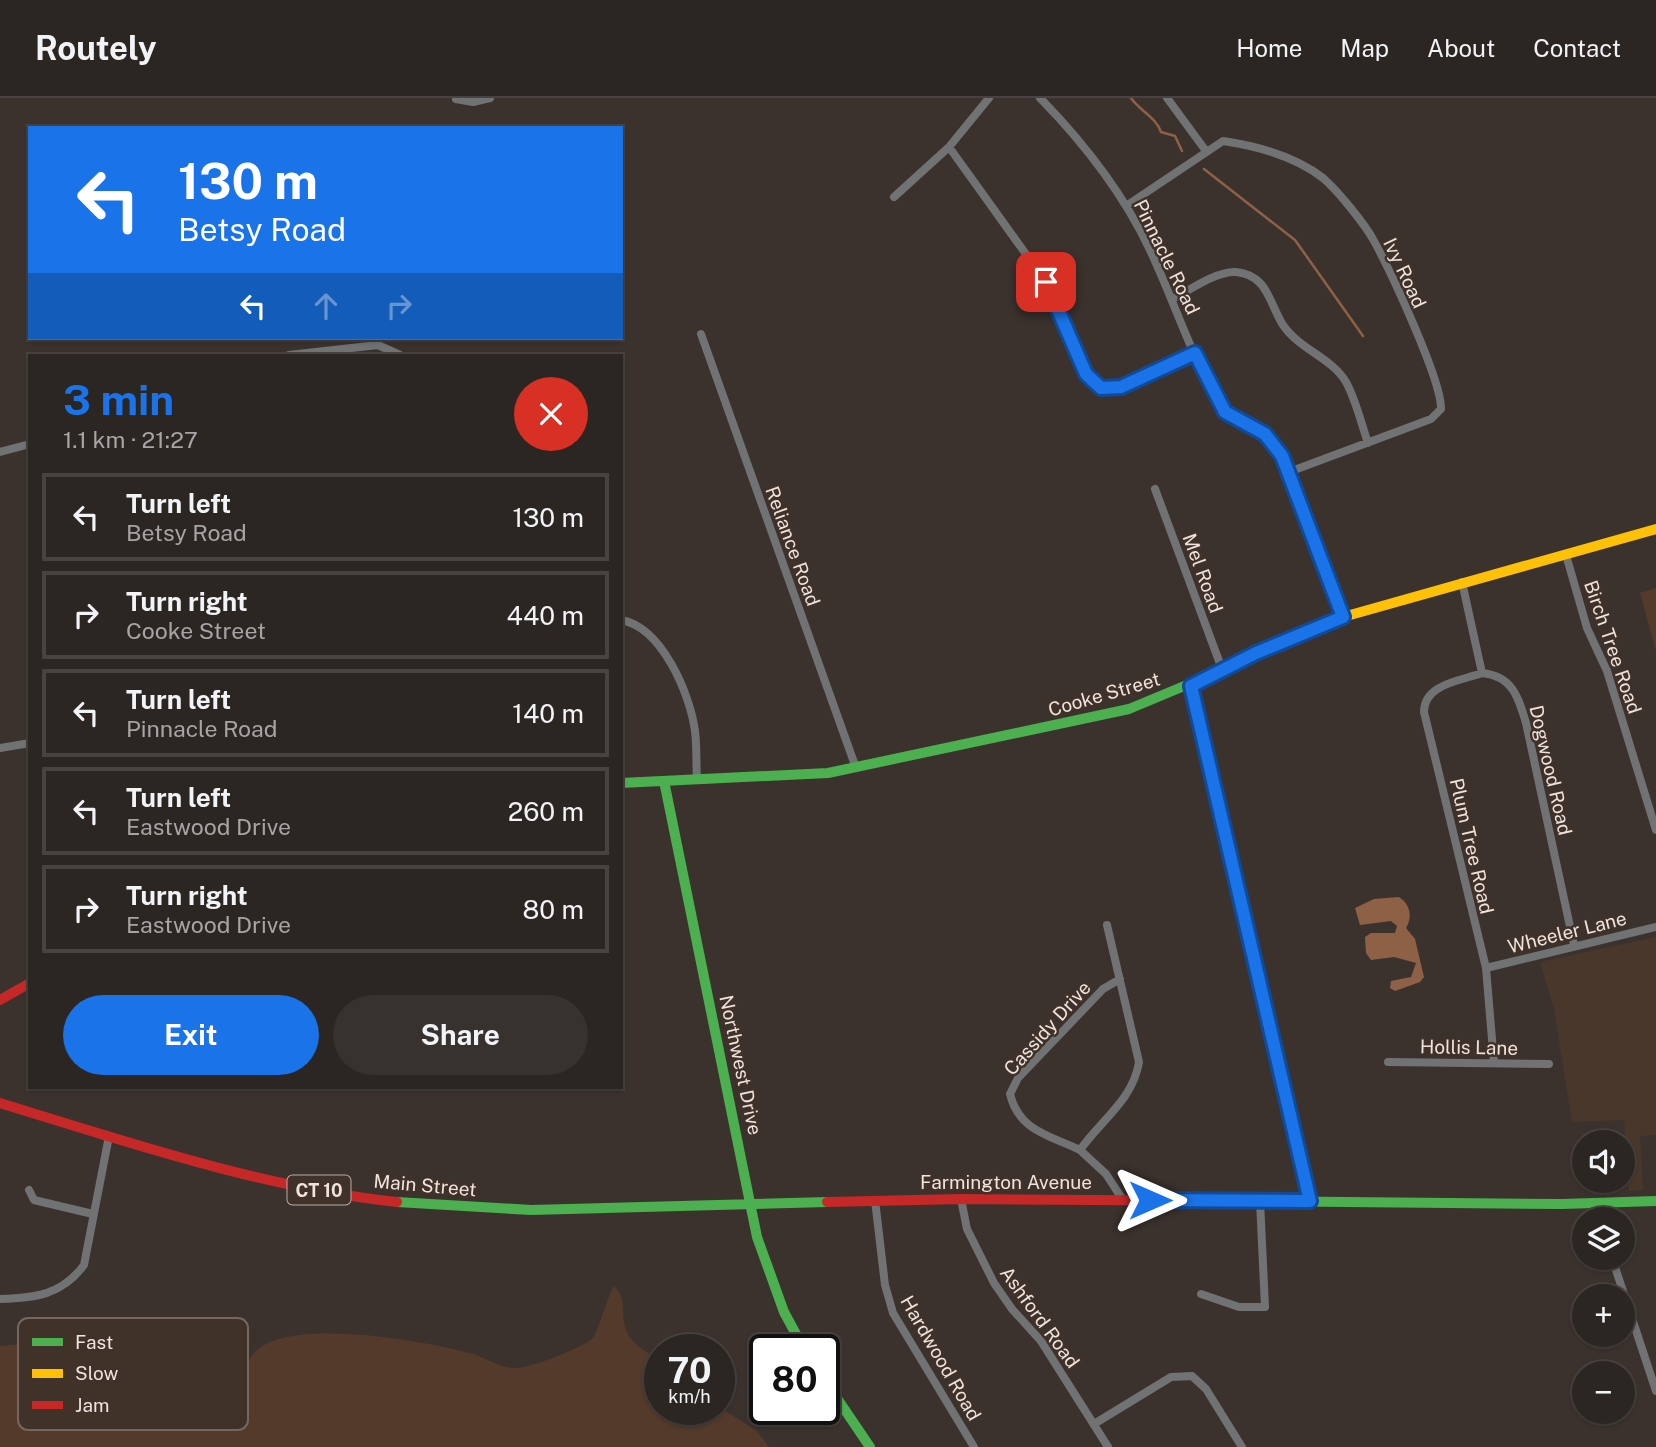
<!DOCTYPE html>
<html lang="en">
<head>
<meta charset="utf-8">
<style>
  :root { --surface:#2c2622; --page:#38322f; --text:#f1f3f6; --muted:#a6a5a5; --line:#484340; --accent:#1a73e8 }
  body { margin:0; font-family:"Public Sans",sans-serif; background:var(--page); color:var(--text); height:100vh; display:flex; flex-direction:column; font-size:26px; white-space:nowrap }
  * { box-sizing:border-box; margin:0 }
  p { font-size:23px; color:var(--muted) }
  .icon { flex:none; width:38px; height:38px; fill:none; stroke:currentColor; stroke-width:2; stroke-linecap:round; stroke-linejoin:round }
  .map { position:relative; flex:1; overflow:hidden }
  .panel { position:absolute; left:28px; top:256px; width:595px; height:735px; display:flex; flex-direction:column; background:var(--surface); border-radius:0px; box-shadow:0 2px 5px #0004,0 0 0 2px var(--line) }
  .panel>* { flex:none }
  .top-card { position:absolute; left:28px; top:28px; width:595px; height:214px; border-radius:0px; box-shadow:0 2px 5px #0004,0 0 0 2px var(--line); background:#1a73e8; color:#fff; overflow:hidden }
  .controls { position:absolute; left:1572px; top:1032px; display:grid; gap:14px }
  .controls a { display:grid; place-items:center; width:63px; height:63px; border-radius:50%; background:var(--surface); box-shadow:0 2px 5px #0004,0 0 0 2px var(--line); font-size:35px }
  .speed { position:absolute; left:644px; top:1236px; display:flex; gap:14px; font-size:35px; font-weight:700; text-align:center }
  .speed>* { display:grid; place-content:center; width:91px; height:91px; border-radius:50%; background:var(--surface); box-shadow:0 2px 5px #0004,0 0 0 2px var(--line); line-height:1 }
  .speed small { font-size:18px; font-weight:400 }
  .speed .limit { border:4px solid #111; border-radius:10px; background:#fff; color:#111 }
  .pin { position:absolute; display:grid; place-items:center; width:60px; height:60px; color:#fff; margin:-30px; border-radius:14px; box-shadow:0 4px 10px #0006 }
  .me { position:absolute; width:77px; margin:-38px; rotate:90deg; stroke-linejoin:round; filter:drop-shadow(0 0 5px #0008) }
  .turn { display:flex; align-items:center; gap:24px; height:147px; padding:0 35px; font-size:32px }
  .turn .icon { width:91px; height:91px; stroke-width:2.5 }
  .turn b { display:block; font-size:49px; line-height:60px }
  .lanes { display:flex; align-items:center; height:66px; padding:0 35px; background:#0003; justify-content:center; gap:35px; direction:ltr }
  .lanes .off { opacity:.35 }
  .round { display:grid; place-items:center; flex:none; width:74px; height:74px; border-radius:37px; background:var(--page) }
  .overview { display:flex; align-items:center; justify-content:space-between; height:119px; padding:0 35px }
  h1 { font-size:42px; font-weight:700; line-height:52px; color:var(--accent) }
  .primary-button { display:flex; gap:14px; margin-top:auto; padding:14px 35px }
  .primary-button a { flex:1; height:80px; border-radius:42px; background:var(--accent); color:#fff; font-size:28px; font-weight:700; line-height:80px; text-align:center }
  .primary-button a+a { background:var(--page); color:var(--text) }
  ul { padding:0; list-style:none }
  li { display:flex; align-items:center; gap:21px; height:88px; margin:0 14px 10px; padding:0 21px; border:4px solid var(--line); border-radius:0px }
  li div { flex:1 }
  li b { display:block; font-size:26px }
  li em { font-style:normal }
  header { display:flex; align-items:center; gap:42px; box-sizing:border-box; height:98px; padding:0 35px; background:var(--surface); border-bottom:2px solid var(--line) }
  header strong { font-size:33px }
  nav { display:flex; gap:38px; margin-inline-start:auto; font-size:24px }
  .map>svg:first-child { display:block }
  .built { fill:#4a372c }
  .green { fill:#533a2b }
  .water { fill:#8e6147 }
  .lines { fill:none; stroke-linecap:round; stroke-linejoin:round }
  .stream { stroke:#8e6147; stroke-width:2.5 }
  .street { stroke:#717273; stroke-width:8 }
  .fast { stroke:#4caf50; stroke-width:10 }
  .slow { stroke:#ffc107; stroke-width:10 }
  .jam { stroke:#c62828; stroke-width:10 }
  .route-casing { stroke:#114b97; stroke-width:18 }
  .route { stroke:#1a73e8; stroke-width:12 }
  .labels { text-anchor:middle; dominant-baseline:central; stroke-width:5; stroke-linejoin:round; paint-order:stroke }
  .shield { fill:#403129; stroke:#b9aea8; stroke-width:2 }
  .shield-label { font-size:18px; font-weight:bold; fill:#ede4de }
  .street-label { font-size:19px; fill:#ede4de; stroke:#403129 }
  .key { fill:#403129; stroke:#74675f; stroke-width:2 }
  .key-label { font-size:19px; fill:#ede4de }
</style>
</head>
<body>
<header>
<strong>Routely</strong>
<nav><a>Home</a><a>Map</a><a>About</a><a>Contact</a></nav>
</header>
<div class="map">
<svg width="1656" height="1349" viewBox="0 0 1656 1349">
  <rect width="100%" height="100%" fill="#3b322e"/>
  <path class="built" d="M1656,839V1037L1640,1038L1643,1092L1629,1093L1624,1022L1572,1024L1554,911L1540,864Z"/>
  <path class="green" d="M1656,490V553L1640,495Z
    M614,1188C628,1201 620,1215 626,1231C631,1247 647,1254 660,1262V1311L719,1309L757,1333L769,1349H0V1248L19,1246L27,1278L56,1277L113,1295L167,1284L173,1311L226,1310C235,1291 241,1269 255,1254C289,1218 428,1243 473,1256C486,1260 500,1269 513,1270C527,1272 581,1250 592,1241C598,1236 606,1201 614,1188Z"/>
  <path class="water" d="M1399,799C1410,806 1413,819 1406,830L1415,841L1424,879L1420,884L1395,893L1390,890L1391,883L1411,879L1416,865L1394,859L1371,862L1366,855L1365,839L1371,835H1395L1397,828L1391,823L1360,827L1355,810L1374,801Z"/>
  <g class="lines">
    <path class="stream" d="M1131,0C1140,13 1156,19 1161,34L1175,38L1182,53
      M1204,71L1295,142L1363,238"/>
    <path class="street" d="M1040,0C1083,44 1124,97 1150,152C1174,203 1192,260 1221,309C1236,327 1261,331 1277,348L1343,519
      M1167,0L1206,53
      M456,1L473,4L490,0
      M949,49L1046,184L1086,276L1101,290L1121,289L1195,255
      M894,99L949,49L989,0
      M1126,108L1223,43C1257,48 1296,59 1323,80C1337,92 1365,126 1374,143C1390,172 1442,283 1441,311L1431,321L1289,374
      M1173,201C1190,192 1216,173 1236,174C1268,177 1269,205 1283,227C1299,251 1332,260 1346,284C1356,302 1361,325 1368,345
      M701,236L856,670
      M289,257L378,247L400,257
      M0,354L30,346
      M1155,391L1222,571
      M1566,457L1587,530L1607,573L1656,732
      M1462,484L1482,575C1512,578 1518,598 1526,625L1574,847
      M621,522C662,529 690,596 695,633C697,649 696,666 697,682
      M1482,575C1460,583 1424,586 1424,614L1486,870L1494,965
      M1191,588L1310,1103
      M0,650L30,645
      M1107,827L1139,964C1133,1002 1101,1022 1080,1052L1106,1076L1123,1102
      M1486,870L1656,829
      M1388,964L1549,966
      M1080,1052C1049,1037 1019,1033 1010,996L1018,980L1103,891L1120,881
      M29,1092L34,1102L93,1116
      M961,1101L967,1131L994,1185L1012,1211L1041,1243L1108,1349
      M875,1102L885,1187L893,1215L974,1349
      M1599,1106V1122
      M1612,1160L1656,1293
      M1201,1196L1239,1209H1265L1260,1103
      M0,1201C35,1200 62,1197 84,1167L109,1038
      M1094,1326L1171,1279L1192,1278L1206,1291L1242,1349"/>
    <path class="fast" d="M664,683L757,1139L784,1214L804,1251
      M621,685L828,675L1129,611L1225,571
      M1246,1103L1562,1106L1656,1103
      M397,1104L531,1112L827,1104
      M824,1281L870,1349"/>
    <path class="slow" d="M1225,571L1343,519L1656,431"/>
    <path class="jam" d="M0,902L30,885
      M0,1005C130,1045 261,1089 397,1104
      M827,1104L961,1101L1246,1103"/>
  </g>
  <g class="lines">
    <defs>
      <path id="route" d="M1046,184L1086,276L1101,290L1121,289L1195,255L1225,314L1265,336L1282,358L1343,519L1256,555L1191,588L1310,1103L1150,1102"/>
    </defs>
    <use href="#route" class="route-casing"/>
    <use href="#route" class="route"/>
  </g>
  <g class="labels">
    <rect class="shield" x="287.5" y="1077.5" width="63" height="29" rx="5"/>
    <g class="shield-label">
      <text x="319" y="1092">CT 10</text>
    </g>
    <g class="street-label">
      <text transform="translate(1167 159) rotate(64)">Pinnacle Road</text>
      <text transform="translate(1405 175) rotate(65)">Ivy Road</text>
      <text transform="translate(793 448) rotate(70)">Reliance Road</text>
      <text transform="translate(1203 475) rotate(70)">Mel Road</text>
      <text transform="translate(1613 549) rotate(71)">Birch Tree Road</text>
      <text transform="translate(1104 596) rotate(-16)">Cooke Street</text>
      <text transform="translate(1551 672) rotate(77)">Dogwood Road</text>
      <text transform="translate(1472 748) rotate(77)">Plum Tree Road</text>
      <text transform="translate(1567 834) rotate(-14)">Wheeler Lane</text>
      <text transform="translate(1047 930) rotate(-48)">Cassidy Drive</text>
      <text transform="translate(1469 949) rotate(1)">Hollis Lane</text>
      <text transform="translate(741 967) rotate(78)">Northwest Drive</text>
      <text x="1006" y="1084">Farmington Avenue</text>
      <text transform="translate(425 1087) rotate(5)">Main Street</text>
      <text transform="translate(1040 1219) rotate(54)">Ashford Road</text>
      <text transform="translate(941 1260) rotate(60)">Hardwood Road</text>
    </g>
  </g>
  <rect x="18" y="1220" width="230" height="112" rx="10" class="key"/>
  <rect x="32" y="1240" width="31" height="8" fill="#4caf50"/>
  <rect x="32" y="1271" width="31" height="9" fill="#ffc107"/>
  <rect x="32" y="1303" width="31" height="8" fill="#c62828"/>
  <g class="key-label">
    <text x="75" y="1251">Fast</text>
    <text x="75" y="1282">Slow</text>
    <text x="75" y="1314">Jam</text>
  </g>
</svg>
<div class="controls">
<a><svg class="icon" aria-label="sound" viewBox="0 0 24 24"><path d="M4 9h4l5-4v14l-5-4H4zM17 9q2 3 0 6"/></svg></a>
<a><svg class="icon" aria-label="layers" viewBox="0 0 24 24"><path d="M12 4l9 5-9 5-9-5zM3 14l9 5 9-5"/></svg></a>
<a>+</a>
<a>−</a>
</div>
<div class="speed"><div>70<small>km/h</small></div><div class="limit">80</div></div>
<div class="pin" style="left:1046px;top:184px;background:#d93025"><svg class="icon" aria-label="arrive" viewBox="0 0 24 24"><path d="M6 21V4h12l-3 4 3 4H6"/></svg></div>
<svg class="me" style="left:1150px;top:1102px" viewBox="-20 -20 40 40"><path d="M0-17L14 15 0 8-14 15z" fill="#1a73e8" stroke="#fff" stroke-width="4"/></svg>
<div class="top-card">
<div class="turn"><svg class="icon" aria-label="left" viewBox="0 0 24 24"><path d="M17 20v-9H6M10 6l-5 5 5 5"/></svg><div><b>130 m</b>Betsy Road</div></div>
<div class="lanes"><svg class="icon" aria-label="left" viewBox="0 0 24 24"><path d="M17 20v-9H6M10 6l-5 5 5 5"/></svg><svg class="icon off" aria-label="ahead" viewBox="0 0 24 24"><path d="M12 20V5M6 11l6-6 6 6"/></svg><svg class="icon off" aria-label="right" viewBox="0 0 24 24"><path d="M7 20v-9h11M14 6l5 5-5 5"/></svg></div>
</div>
<section class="panel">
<div class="overview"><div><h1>3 min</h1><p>1.1 km · 21:27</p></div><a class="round" style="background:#d93025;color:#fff"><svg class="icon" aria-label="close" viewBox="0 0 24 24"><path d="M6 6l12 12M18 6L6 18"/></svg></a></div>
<ul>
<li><svg class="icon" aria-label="left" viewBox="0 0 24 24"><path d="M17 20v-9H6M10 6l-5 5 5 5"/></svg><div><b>Turn left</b><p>Betsy Road</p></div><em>130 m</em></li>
<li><svg class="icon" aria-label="right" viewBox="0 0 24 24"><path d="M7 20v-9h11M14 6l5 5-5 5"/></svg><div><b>Turn right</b><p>Cooke Street</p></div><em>440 m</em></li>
<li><svg class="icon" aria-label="left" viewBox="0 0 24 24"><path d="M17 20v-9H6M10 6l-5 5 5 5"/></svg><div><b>Turn left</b><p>Pinnacle Road</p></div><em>140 m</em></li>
<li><svg class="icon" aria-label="left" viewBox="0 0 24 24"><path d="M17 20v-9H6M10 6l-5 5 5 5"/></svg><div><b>Turn left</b><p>Eastwood Drive</p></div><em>260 m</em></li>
<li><svg class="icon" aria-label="right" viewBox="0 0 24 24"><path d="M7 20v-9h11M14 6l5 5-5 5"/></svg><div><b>Turn right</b><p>Eastwood Drive</p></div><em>80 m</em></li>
</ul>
<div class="primary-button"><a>Exit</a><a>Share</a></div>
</section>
</div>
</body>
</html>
